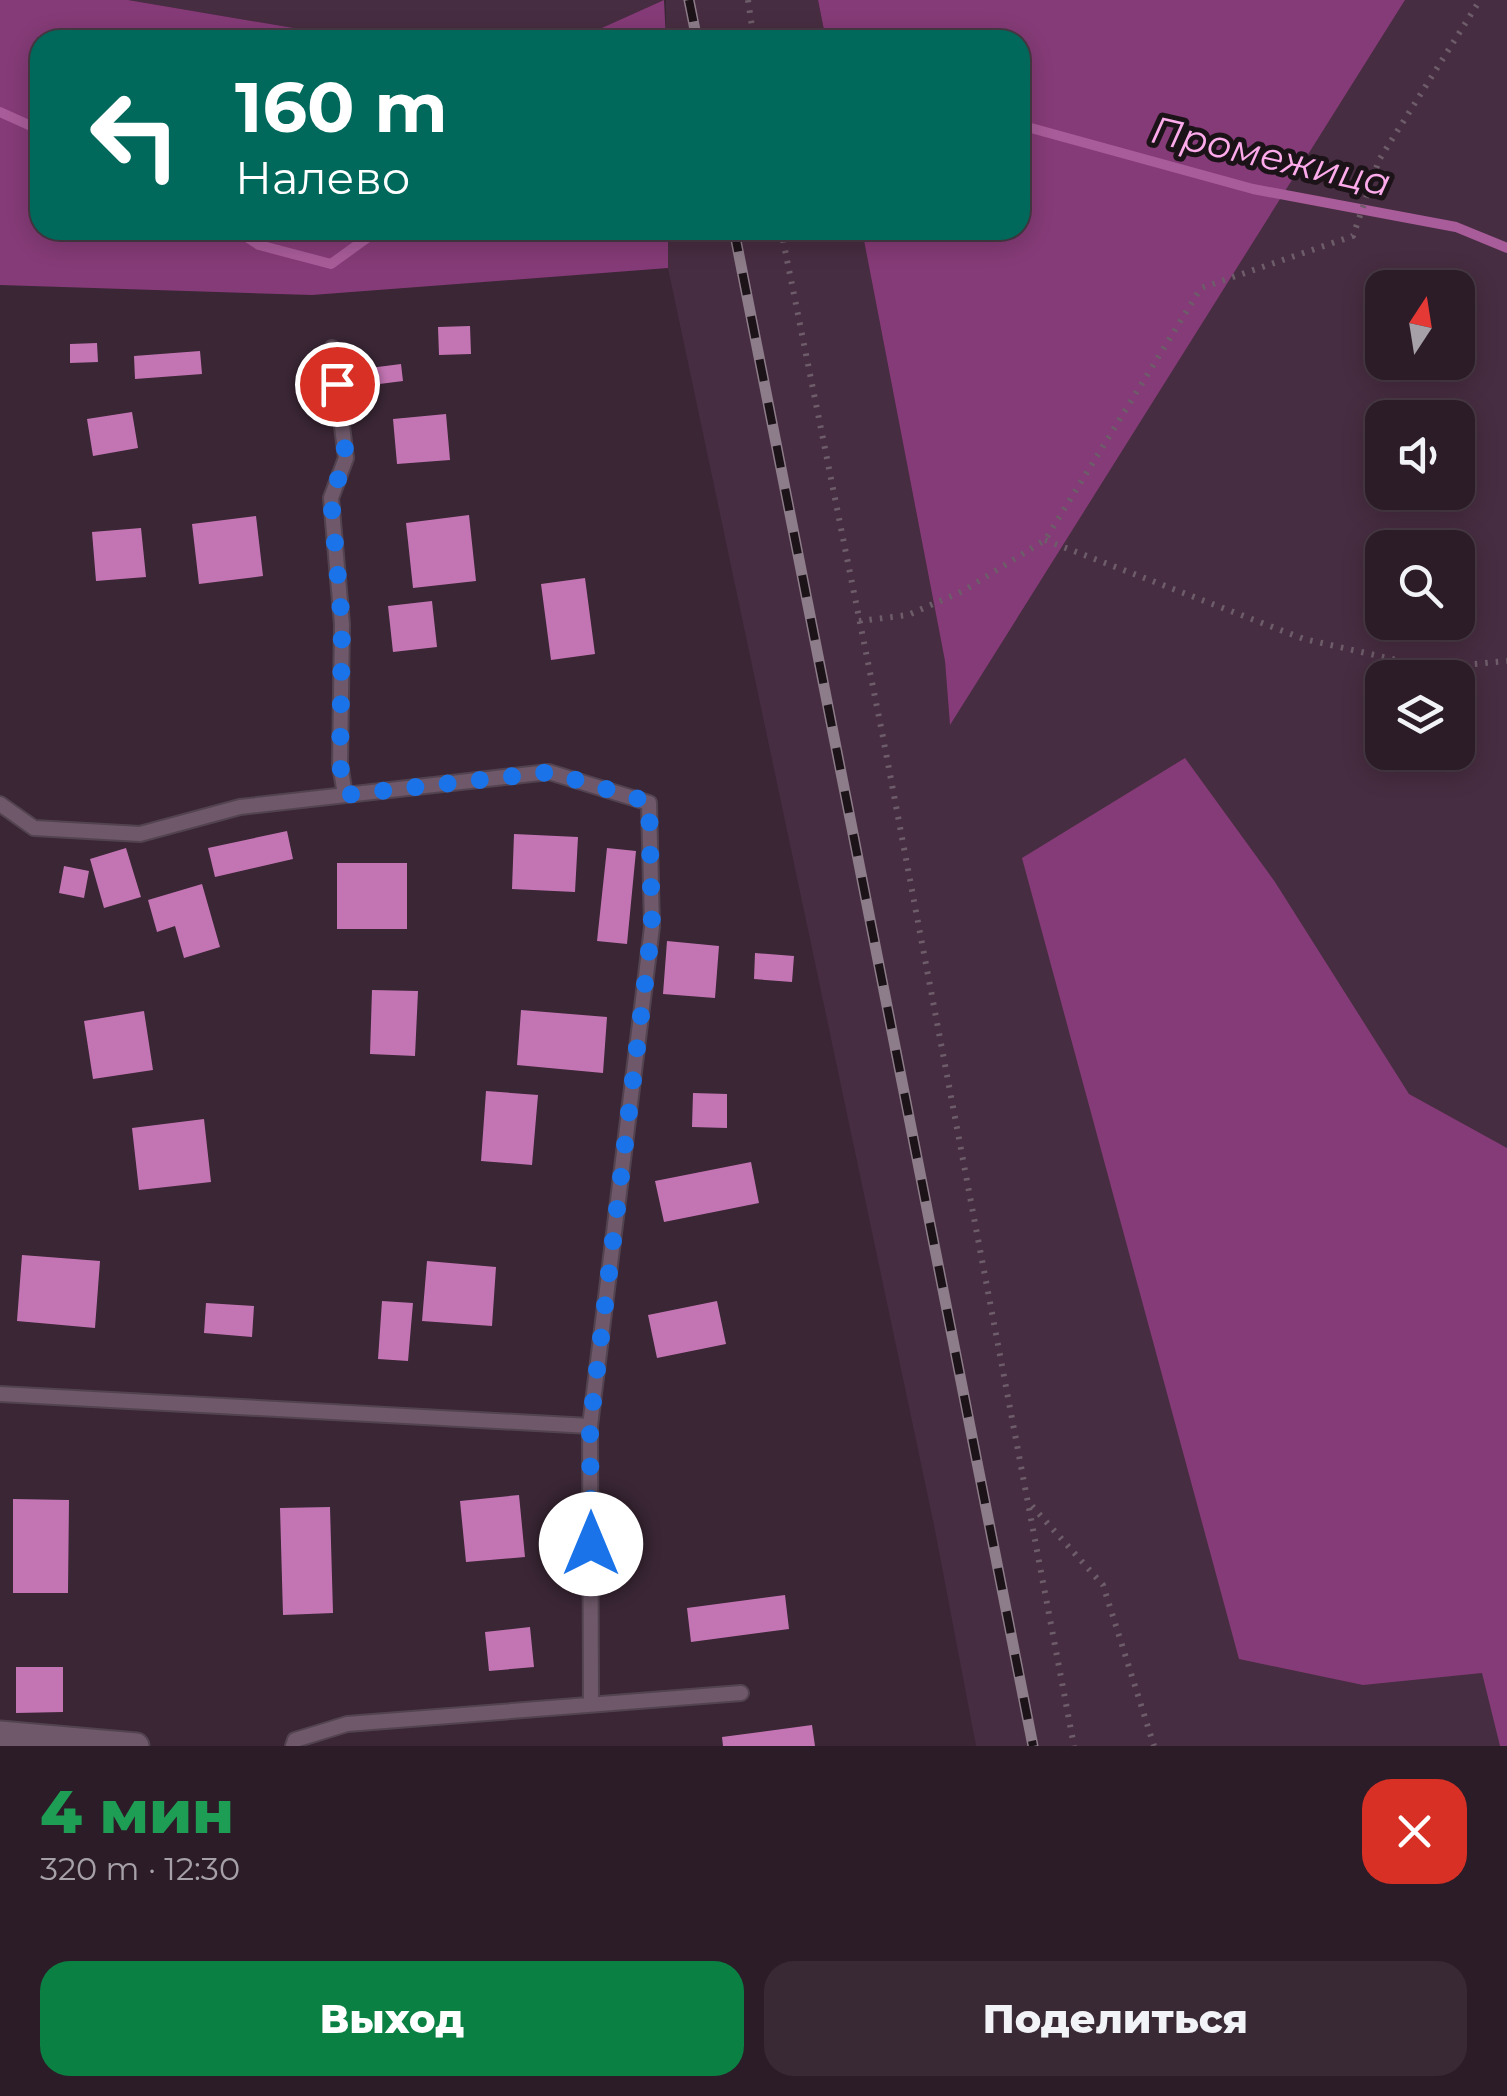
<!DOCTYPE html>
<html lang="ru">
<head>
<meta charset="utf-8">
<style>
  :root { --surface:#2c1c28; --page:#382934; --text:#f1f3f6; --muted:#a6a1a8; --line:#483a45; --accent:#0b8043 }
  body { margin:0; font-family:Montserrat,sans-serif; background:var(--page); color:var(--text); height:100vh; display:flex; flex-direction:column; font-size:38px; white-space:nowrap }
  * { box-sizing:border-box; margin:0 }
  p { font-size:32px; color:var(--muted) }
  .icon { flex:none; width:55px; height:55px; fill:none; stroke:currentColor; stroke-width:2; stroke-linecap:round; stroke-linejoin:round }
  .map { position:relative; height:1746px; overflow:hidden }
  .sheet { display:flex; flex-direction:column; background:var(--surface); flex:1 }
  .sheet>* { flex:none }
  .hud { position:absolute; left:30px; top:30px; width:1000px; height:210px; border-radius:30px; box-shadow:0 5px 25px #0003,0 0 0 2px var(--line); background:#00695c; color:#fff; overflow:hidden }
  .needle { width:65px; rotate:12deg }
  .controls { position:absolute; left:1365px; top:270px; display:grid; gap:20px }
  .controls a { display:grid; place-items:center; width:110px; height:110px; border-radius:20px; background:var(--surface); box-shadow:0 5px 25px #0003,0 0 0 2px var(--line); font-size:50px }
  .pin { position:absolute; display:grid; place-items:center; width:85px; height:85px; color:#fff; margin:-42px; border:5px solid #fff; border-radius:50%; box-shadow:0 2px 10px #0007 }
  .me { position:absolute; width:110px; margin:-55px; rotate:0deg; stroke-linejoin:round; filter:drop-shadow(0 0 8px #0008) }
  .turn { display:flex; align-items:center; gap:35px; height:210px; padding:0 40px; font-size:45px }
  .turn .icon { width:130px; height:130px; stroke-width:2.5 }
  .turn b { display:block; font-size:70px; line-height:85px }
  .round { display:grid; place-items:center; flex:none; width:105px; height:105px; border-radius:30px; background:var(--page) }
  .headline { display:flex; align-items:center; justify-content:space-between; height:170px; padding:0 40px }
  h1 { font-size:60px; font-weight:800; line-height:75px; color:#1e9e55 }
  .button { display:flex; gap:20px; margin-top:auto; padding:20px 40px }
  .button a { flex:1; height:115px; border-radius:30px; background:var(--accent); color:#fff; font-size:40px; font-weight:800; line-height:115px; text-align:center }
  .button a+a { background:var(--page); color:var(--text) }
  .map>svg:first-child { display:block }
  .built { fill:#472d41; fill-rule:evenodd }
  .forest { fill:#853b77 }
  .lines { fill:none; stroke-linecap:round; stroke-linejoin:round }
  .stream { stroke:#a85c99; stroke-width:10 }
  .building { fill:#c375b3 }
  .service-casing { stroke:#534350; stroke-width:18 }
  .minor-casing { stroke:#534350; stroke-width:29 }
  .path { stroke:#6d5c69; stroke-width:6; stroke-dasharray:2.5 8; stroke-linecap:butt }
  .service { stroke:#6e5869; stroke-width:14 }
  .minor { stroke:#6e5869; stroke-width:25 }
  .rail-casing { stroke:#8d7c89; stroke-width:11 }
  .rail { stroke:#1c1319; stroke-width:8; stroke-dasharray:22; stroke-linecap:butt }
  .route { stroke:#1a73e8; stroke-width:18; stroke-dasharray:0 32.4 }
  .labels { text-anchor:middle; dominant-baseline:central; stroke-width:10; stroke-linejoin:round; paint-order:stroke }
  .water-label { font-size:38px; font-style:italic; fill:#fdabeb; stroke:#1c1319 }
</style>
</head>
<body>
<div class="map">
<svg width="1507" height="1746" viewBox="0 0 1507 1746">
  <rect width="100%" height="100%" fill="#3a2635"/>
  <path class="built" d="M128,0H664L575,40H364Z
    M666,0H818L826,40H666Z
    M1405,0H1507V1746H976L934,1525L668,268V230H862L945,661L950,723ZM1382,288H1458V362H1382ZM1382,418H1458V492H1382ZM1382,548H1458V622H1382ZM1382,678H1458V752H1382Z"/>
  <path class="forest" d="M0,0H128L364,40H40V230H668V268L312,295L0,285Z
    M664,0L666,40H575Z
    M818,0H1405L950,725L945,661L862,230H1020V40H826Z
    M1185,758L1275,882L1409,1094L1507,1148V1746H1500L1482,1673L1363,1685L1239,1659L1022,858Z"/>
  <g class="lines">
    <path class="stream" d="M0,112L40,130
      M1020,125L1253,189L1456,227L1507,248
      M236,230L259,245L331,264L378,230"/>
  </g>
  <path class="building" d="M470,326L471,354L439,355L438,327Z
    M97,343L98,362L70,363V344Z
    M200,351L202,374L135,379L134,356Z
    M401,364L403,381L364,386L362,369Z
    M132,412L138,448L93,456L87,419Z
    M446,414L450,460L397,464L393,419Z
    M469,515L476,581L413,588L406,523Z
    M256,516L263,576L199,584L192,524Z
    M141,528L146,577L96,581L92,532Z
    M585,578L595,654L551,660L541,584Z
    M432,601L437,647L393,652L388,606Z
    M287,831L293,859L215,877L208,848Z
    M514,834L578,837L575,892L512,889Z
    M126,848L141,897L104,908L90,859Z
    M607,848L636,851L627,944L597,941Z
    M337,863H407V929H337Z
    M64,866L89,871L84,898L59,893Z
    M202,884L220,947L184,958L175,926L157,932L148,900Z
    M667,941L719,946L715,998L663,994Z
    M755,953L794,956L792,982L754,979Z
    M372,990L418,991L415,1056L370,1054Z
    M521,1010L607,1017L603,1073L517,1065Z
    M144,1011L153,1070L93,1079L84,1021Z
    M486,1091L538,1095L532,1165L481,1161Z
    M693,1093L727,1094V1128L692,1127Z
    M204,1119L211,1182L139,1190L132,1128Z
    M751,1162L759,1203L664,1222L655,1181Z
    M22,1255L100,1261L95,1328L17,1321Z
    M427,1261L496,1267L492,1326L422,1321Z
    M382,1301L413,1303L408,1361L378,1359Z
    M717,1301L726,1344L657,1358L648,1315Z
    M206,1303L254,1306L252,1337L204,1333Z
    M519,1495L525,1557L466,1562L460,1501Z
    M13,1499L69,1500L68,1593H13Z
    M330,1507L333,1613L283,1615L280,1508Z
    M785,1595L789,1629L691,1642L687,1608Z
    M530,1627L534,1667L489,1671L485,1632Z
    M16,1667H63V1712L16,1713Z
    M812,1725L815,1746H723L722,1737Z"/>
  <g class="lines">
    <defs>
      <path id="service" d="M332,348L346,458L331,498L342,624L340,764L345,795
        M0,804L34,828L140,834L240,807L549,772L649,803L652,927L590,1426L591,1702
        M0,1394L590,1426
        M293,1746L295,1740L347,1724L741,1693"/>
      <path id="minor" d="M0,1734L136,1746"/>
    </defs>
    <use href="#service" class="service-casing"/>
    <use href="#minor" class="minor-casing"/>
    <path class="path" d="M748,0L754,40
      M781,230L882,732L1074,1746
      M1045,540L1304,639L1432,668L1507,661
      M859,621L908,615L963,591L1045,540L1201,288L1353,236L1379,160L1480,0
      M1032,1506L1103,1585L1154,1746"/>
    <use href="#service" class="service"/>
    <use href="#minor" class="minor"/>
    <defs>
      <path id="rail" d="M689,0L697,40
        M734,230L1033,1746"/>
    </defs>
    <use href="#rail" class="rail-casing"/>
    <use href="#rail" class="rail"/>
  </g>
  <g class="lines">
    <path class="route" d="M337,384L346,458L331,498L342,624L340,764L345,795L550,772L649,802L652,927L590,1426L591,1544"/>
  </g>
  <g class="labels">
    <g class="water-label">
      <text transform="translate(1271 156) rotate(13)">Промежица</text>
    </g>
  </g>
</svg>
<div class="controls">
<a><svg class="needle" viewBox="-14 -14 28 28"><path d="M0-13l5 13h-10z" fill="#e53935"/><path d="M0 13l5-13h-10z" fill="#a6a1a8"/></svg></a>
<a><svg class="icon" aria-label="sound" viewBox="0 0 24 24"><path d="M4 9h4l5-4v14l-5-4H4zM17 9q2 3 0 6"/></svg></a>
<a><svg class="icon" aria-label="search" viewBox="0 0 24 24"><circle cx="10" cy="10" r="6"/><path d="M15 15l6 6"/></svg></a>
<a><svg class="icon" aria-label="layers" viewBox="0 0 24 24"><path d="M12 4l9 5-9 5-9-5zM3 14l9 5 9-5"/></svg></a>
</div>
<div class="pin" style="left:337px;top:384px;background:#d93025"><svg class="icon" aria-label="arrive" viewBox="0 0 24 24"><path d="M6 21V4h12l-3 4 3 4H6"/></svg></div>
<svg class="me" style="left:591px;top:1544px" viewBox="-20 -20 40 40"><circle r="19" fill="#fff"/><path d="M0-13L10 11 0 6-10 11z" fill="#1a73e8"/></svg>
<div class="hud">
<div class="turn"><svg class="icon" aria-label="left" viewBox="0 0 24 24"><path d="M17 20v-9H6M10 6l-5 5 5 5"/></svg><div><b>160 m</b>Налево</div></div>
</div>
</div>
<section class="sheet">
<div class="headline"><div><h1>4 мин</h1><p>320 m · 12:30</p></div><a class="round" style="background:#d93025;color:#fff"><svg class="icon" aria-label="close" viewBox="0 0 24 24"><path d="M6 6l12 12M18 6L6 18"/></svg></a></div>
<div class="button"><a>Выход</a><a>Поделиться</a></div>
</section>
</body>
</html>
